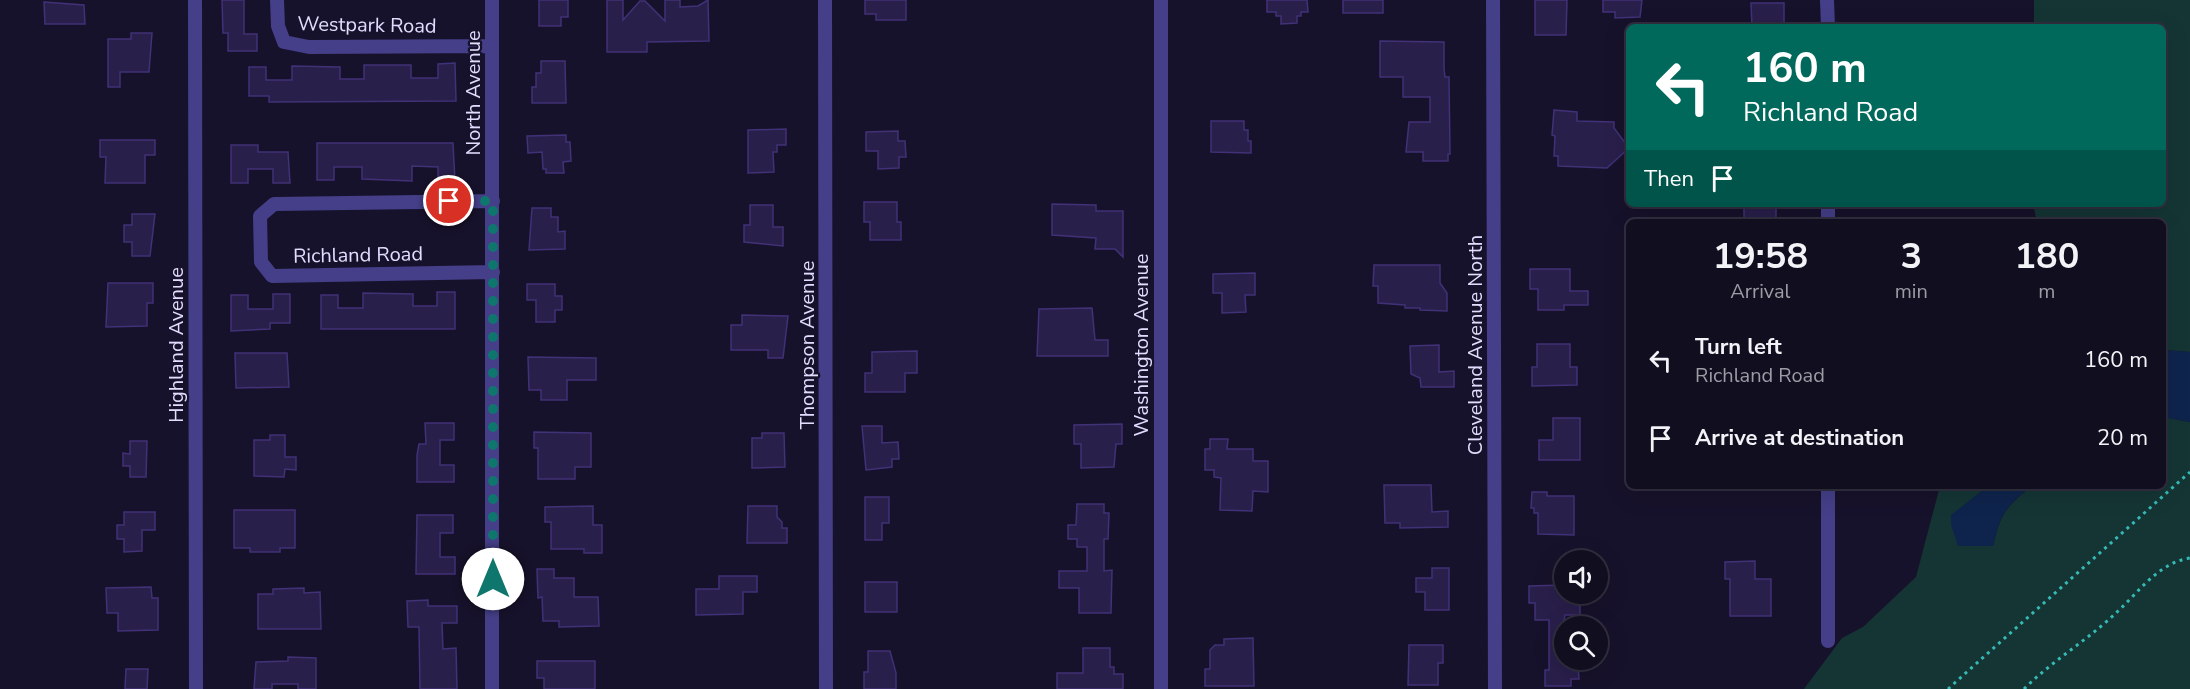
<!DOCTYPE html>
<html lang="en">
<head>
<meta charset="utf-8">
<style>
  :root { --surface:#110e20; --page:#1a1729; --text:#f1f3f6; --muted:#9c9ca5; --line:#302e3e }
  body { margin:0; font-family:"Nunito Sans",sans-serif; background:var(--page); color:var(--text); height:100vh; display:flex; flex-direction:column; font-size:22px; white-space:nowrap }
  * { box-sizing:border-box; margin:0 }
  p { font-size:20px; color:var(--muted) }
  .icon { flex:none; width:33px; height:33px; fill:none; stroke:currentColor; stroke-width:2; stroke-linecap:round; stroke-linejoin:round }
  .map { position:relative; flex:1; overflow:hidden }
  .side { position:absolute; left:1626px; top:219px; width:540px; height:270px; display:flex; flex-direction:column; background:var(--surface); border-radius:9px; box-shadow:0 6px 24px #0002,0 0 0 2px var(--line) }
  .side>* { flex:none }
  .top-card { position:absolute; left:1626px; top:24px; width:540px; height:183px; border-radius:9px; box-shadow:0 6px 24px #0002,0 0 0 2px var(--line); background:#00695c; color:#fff; overflow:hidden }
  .controls { position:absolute; left:1554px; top:550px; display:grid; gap:12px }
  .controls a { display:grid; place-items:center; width:54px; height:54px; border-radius:50%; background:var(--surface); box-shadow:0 6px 24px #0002,0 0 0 2px var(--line); font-size:30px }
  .pin { position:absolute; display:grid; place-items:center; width:51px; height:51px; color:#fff; margin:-26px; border:3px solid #fff; border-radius:50%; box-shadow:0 2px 6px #0007 }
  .me { position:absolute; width:66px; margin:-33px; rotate:0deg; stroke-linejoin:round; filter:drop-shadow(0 0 4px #0008) }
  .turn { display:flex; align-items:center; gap:21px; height:126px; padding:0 18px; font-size:27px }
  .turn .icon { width:78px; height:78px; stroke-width:2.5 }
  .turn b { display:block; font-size:42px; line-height:51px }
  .then { display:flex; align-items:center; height:57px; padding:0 18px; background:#0003; gap:12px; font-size:22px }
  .eta { display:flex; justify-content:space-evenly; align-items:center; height:102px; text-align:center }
  .eta b { font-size:36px; font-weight:700; line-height:42px }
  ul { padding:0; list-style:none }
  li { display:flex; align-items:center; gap:18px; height:78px; padding:0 18px }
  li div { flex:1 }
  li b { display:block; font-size:22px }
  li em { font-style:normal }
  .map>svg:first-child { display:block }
  .green { fill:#153535 }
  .water { fill:#0f244d }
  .building { fill:#291f4b; stroke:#413177; stroke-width:1.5 }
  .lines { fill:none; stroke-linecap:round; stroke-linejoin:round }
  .path { stroke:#35bab6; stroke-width:3; stroke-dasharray:3 4.5; stroke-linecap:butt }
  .street { stroke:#443f88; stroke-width:14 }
  .route { stroke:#0f766e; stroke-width:10; stroke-dasharray:0 18 }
  .labels { text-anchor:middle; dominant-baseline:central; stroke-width:4.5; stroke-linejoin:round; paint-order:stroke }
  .street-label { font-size:20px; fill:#e2ddfe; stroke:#17122b }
</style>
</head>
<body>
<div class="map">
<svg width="2190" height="689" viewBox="0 0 2190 689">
  <rect width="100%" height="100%" fill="#17122b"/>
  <path class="green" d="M2034,0H2190V352L2163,350V222H2037L2033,204H2163V27H2034Z
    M2163,417L2190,422V689H1804L1842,638L1863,627L1916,577L1940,486H1988L1952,515L1958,546H1993C2001,512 2005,509 2031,486H2163Z"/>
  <path class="water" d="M2163,350L2190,352V422L2163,417Z
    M1988,486H2031C2005,509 2001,511 1993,546H1958L1951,525V515Z"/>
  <path class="building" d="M222,0H244V34H257V51H228V33H223Z
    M539,0H568V17H561V26H539Z
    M607,0H623V20L640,1H645L665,21V0H680V7L698,6L708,0L709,41L647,42V52H607Z
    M865,0H906V20H876V14H865Z
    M1267,0H1307L1308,12H1301V16H1297V23L1281,24V16H1276V12H1267Z
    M1343,0H1383V13H1343Z
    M1535,0H1567L1566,35H1535Z
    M1603,0H1642L1640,17L1615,18V12H1603Z
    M44,2L84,5L85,24H45Z
    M1751,3H1784V27H1752Z
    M131,33H152L149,72H120V87H108V39H131Z
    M1380,41L1444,42V69L1445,77H1449L1450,154H1448V161H1423V152H1406L1409,122H1430V97H1403V77H1380Z
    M541,61H565L566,103H532V87H536V73H541Z
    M455,63L456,101L269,102V96H249V67H266V80H292V66L340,67V79H364V65H411V78H438V64Z
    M1554,110L1577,112V121L1614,122V128L1629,148L1607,168L1558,166V156H1554L1555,136L1552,135Z
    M1211,121H1244V130H1248V141H1251V153L1211,152Z
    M786,129V145H777V152H773L774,172L748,173V130Z
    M898,131V141H905L906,157H899V168L878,169V151H866V132Z
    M566,135V142H570L571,161L563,162L564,173H546V169H543L542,152L528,153L527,136Z
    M100,140H155V155H145V183H105L106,157H100Z
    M317,143H453L455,181H438V167L412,166V181L362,179V167H334V180H317Z
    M231,145H258V152H288L290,183H273V169H248V183H231Z
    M864,202H897V222H901V240H870V222H864Z
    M1052,204L1096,205V211H1123V257L1115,249H1095L1096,238L1052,235Z
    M1744,204H1776V222H1753V218H1744Z
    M750,205H773V227H783V246L744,242V225H750Z
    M532,208H551V217H558V232L565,231V249L529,250Z
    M132,214H155L150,256H132V242H124V225H132Z
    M1374,265H1440V283L1447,293V311L1420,310V308H1405V305L1378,303V286H1373Z
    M1530,269H1570V291H1588V305H1564V310H1538V289H1530Z
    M1255,273V295H1245L1246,312L1222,313V293H1213V274Z
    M108,283H153V303H147V326L106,327Z
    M527,284H555V296H562V310H555V322H536V300H527Z
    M437,292H455V329H321V295H338V308H363V293L413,294V306H437Z
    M273,294H290V323H270V329L231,331V295H248V309H273Z
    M1092,308L1095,340H1108V356H1037L1039,309Z
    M742,315L788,316L783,358H768V350H731V325H742Z
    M1537,344H1570V367H1577V385L1532,386V367H1537Z
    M1439,345V372L1454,371V387H1421L1420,378L1411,374L1410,346Z
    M917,351V373H905V392H865V373H872V352Z
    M235,353H287L289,387L236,388Z
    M528,357L596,358V380H567V400H541V390H529Z
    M1553,418H1580V460H1539V440H1553Z
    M425,423H454V440H440V465H454V482H417V455L419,444H426Z
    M1122,424V444H1116L1114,467L1081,468V444H1074V425Z
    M862,426H882V443L898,442L899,459H892V467L866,470Z
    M534,432L591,433V467H575V479H538V448H534Z
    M762,433H784L785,467L752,468V438H762Z
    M270,435H285V457H296V470L285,469L284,477L254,476V440H270Z
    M1210,439H1228L1227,449H1253V461H1268V492L1253,491L1252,511L1220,510L1221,478L1214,477V470H1205V449H1210Z
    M130,441H147L146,477H130V466H123V453L130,454Z
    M1384,485H1431L1432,512L1448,511V527L1400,528V523H1385Z
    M1532,492H1547V496H1574V535L1538,534V513H1534V508H1531Z
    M865,497H889V523H882V540H865Z
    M1077,504H1104V513H1109L1108,539H1104V571L1112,570L1111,613H1079V588H1059V571H1087V547H1077V539H1068V525H1076Z
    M593,506V525H602V553H584V549H551V522H545V507Z
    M748,506H777V517L782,522V528H787V543H747Z
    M234,510H295V548H280V552H250V548H234Z
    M124,512H155V530H142V551L124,552V539H117V525H124Z
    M417,515H453V533H440V557H455V574H416Z
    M1755,561V579H1771V616H1730V579H1725V562Z
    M1432,568H1449V610H1425V592H1416V578H1432Z
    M537,569H554V578H574V597H598L599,626L559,627V621H543L542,597L538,598Z
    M719,576H757V592H743V614L696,615V589H719Z
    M865,582H897V612H865Z
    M1564,585V594H1580V615H1565L1564,620V660H1571V666H1578L1579,679H1571V686H1545V670H1549V620H1535V603H1529V586Z
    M151,587L152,598H158V630L118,631V613H107L106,588Z
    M304,588V593L320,592L321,629H258V594H273V589Z
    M428,600V606H457V623H442L443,649L456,648L457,689H420L419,627H408L407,601Z
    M1253,638L1254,686H1205V669H1210V650L1215,645H1224V639Z
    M1409,645H1443V663H1438V685H1408Z
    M1083,648H1110V667H1114V674H1123V689H1057V673H1083Z
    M868,651H890L896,673V689H864V672H868Z
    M288,657L316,658V689H298V684H272V689H254L256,662L288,661Z
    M537,661H595V689H544V678H537Z
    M126,669H148L147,689H125Z"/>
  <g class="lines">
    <path class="path" d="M1948,689L2190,472
      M2024,689C2053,660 2088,640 2117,612C2139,592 2158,563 2190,558"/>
    <path class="street" d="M195,0L196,689
      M277,0L278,26L284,42L309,47L492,46
      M492,0V689
      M825,0L826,689
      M1161,0V689
      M1493,0L1495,689
      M1827,0L1828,27
      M493,201L274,204L260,216L261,262L272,276L493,272
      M1828,204V222
      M1828,486V641"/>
  </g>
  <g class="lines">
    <path class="route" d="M449,201H493V579"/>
  </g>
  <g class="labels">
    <g class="street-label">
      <text transform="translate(367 25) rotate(1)">Westpark Road</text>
      <text transform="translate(473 93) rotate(-90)">North Avenue</text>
      <text transform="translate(358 255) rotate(-1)">Richland Road</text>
      <text transform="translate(176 345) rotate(-90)">Highland Avenue</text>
      <text transform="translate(807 345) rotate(-90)">Thompson Avenue</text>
      <text transform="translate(1141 345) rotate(-90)">Washington Avenue</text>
      <text transform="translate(1475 345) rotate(-90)">Cleveland Avenue North</text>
    </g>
  </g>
</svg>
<div class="controls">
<a><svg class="icon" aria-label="sound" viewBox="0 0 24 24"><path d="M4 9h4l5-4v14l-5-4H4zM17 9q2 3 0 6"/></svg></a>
<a><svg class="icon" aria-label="search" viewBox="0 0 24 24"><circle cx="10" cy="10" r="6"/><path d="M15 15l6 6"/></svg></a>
</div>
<div class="pin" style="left:449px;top:201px;background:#d93025"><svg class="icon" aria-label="arrive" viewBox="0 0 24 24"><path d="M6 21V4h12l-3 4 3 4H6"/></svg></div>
<svg class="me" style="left:493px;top:579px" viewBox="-20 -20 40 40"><circle r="19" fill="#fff"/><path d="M0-13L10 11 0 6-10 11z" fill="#0f766e"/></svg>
<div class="top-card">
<div class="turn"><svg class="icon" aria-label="left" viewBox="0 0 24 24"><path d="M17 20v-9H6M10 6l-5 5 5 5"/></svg><div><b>160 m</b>Richland Road</div></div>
<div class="then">Then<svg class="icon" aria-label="arrive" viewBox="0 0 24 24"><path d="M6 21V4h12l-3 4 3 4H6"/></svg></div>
</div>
<section class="side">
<div class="eta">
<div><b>19:58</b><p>Arrival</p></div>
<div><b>3</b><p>min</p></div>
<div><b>180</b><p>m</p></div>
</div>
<ul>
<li><svg class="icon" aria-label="left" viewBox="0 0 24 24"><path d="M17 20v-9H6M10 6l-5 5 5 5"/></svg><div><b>Turn left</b><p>Richland Road</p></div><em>160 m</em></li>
<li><svg class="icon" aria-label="arrive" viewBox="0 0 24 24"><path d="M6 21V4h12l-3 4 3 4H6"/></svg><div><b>Arrive at destination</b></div><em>20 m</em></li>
</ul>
</section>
</div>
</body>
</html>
